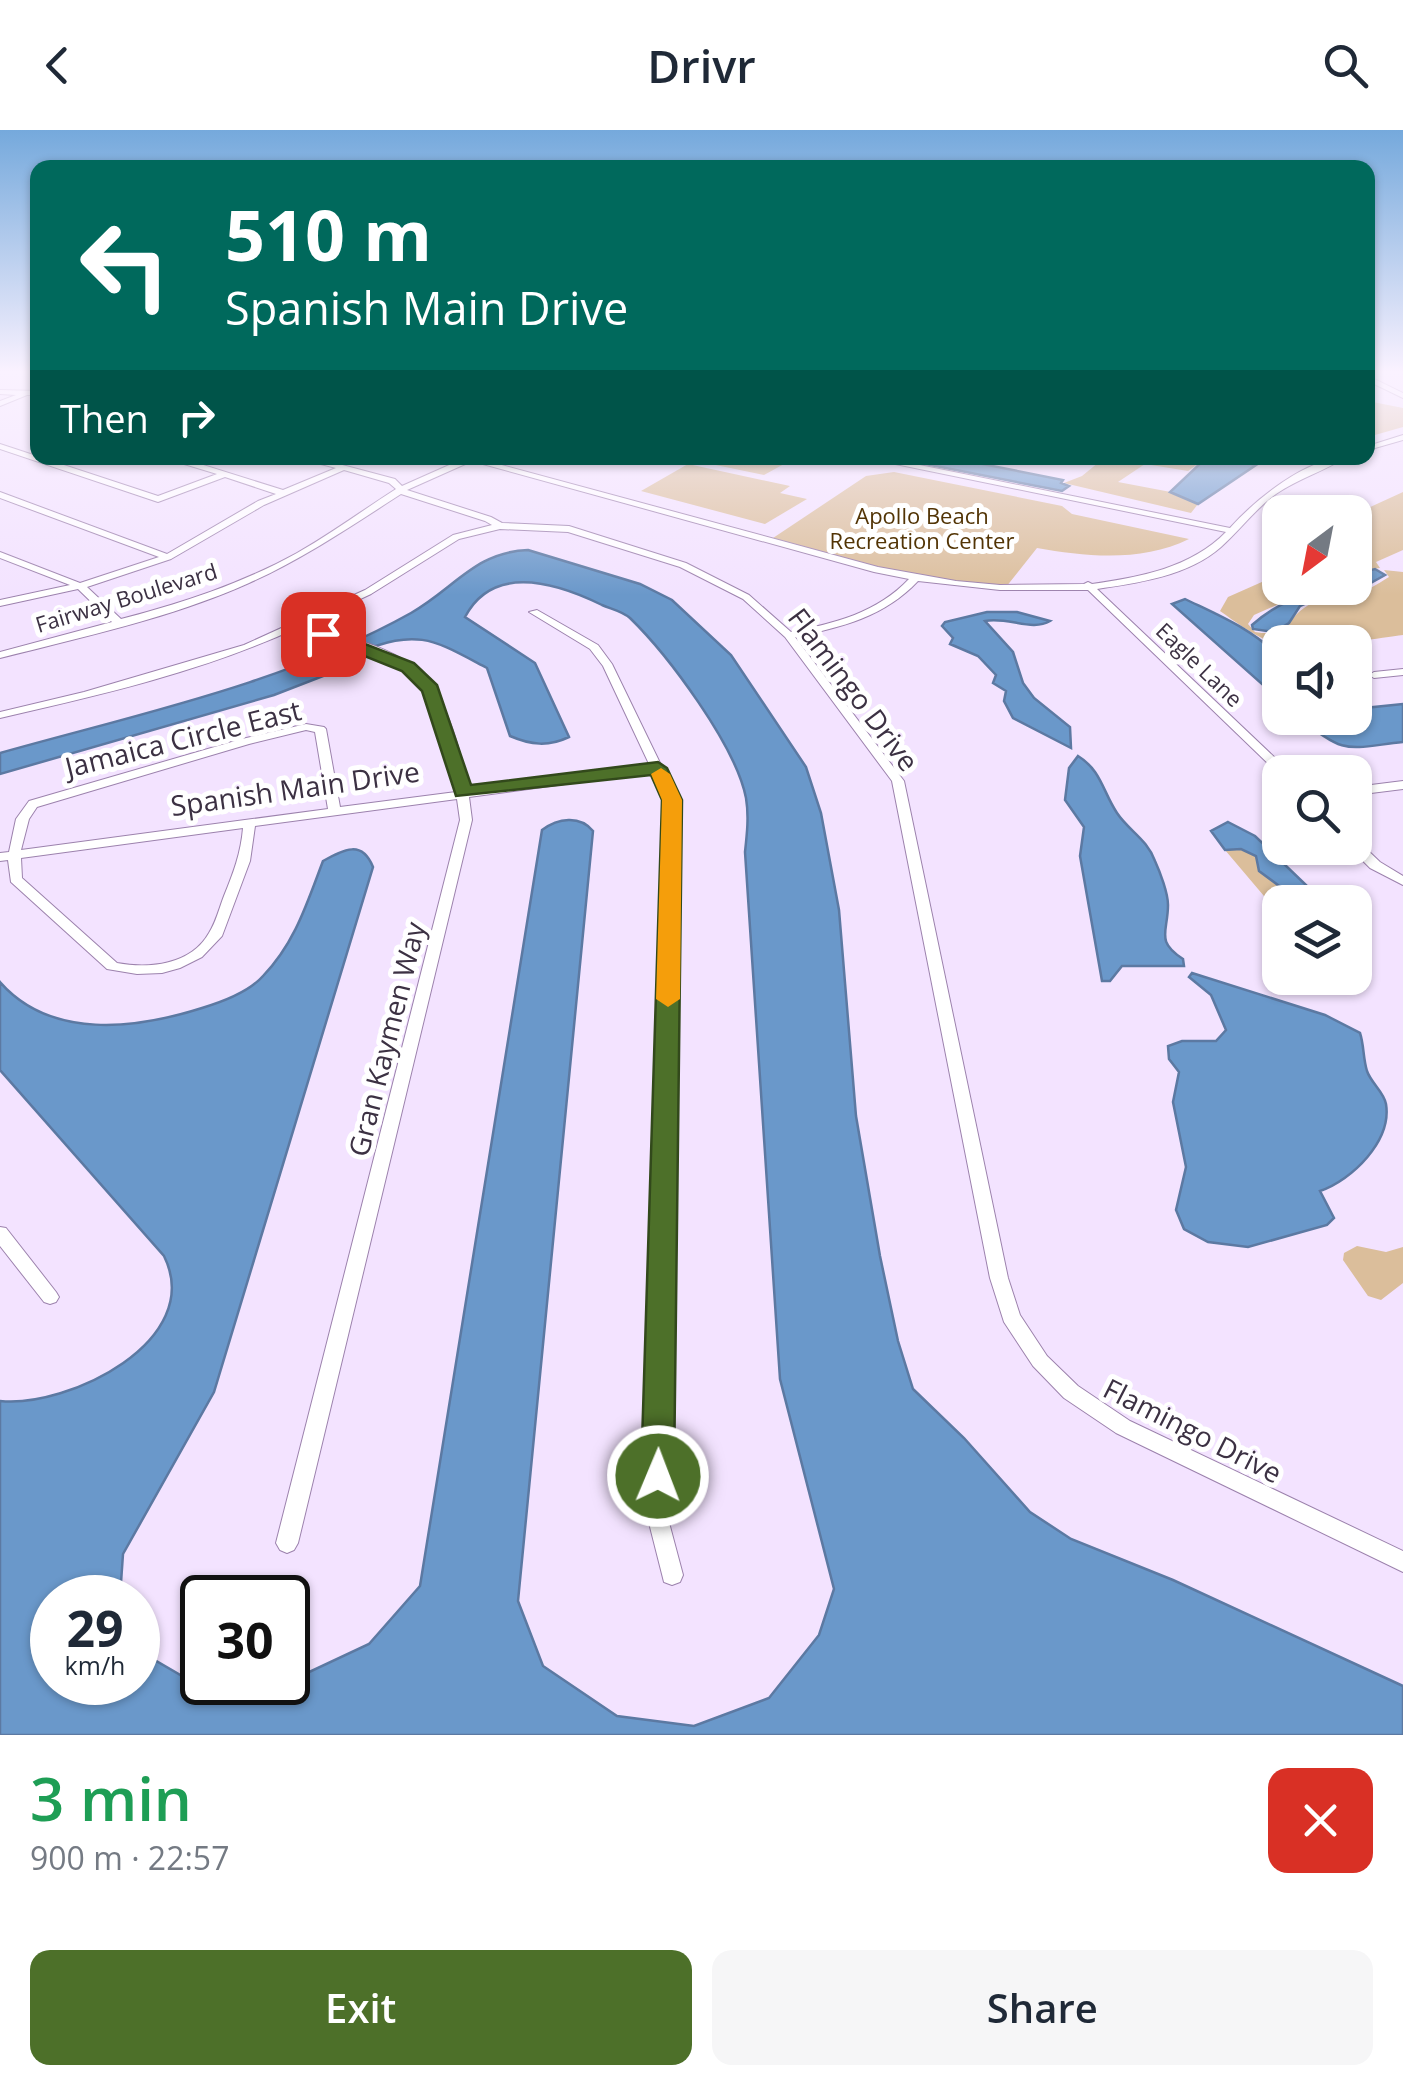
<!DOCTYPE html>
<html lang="en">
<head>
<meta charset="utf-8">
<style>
  :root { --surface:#fff; --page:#f6f6f7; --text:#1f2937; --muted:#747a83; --accent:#4d7029 }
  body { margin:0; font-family:"Open Sans",sans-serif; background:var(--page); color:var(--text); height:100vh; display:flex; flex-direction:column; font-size:38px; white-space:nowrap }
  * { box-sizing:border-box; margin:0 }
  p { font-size:32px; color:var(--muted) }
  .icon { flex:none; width:55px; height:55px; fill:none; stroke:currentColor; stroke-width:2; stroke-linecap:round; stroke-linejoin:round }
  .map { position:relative; height:1605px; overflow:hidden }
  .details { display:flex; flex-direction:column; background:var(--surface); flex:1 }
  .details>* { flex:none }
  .guide { position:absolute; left:30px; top:30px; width:1345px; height:305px; border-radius:20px; box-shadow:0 2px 8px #0004; background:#00695c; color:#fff; overflow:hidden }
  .needle { width:65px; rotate:212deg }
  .controls { position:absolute; left:1262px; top:365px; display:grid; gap:20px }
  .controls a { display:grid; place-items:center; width:110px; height:110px; border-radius:20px; background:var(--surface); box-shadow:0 2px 8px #0004; font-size:50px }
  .speed { position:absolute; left:30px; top:1445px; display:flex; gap:20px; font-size:50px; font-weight:700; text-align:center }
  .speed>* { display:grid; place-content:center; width:130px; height:130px; border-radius:50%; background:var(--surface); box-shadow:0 2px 8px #0004; line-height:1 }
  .speed small { font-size:25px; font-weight:400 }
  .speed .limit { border:5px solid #111; border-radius:15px; background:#fff; color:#111 }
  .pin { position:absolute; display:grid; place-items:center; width:85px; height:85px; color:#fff; margin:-42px; border-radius:20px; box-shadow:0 5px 15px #0006 }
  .me { position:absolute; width:110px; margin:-55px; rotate:1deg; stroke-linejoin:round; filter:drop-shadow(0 0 8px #0008) }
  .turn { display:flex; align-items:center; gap:35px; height:210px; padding:0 30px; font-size:45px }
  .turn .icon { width:130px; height:130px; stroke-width:2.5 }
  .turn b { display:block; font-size:70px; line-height:85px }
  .then { display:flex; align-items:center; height:95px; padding:0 30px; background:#0003; gap:20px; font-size:38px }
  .round { display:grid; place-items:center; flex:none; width:105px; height:105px; border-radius:20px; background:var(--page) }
  .head { display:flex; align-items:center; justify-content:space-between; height:170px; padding:0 30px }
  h1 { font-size:60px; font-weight:600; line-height:75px; color:#1e9e55 }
  .cta { display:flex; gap:20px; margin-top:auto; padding:20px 30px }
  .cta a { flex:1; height:115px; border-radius:20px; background:var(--accent); color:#fff; font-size:40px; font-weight:600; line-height:115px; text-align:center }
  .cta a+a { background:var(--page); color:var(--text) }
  header { display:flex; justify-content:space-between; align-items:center; height:130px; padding:0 30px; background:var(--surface); font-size:45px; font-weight:600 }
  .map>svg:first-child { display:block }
  .green { fill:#dbbe9b }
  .water { fill:#6a98ca; stroke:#5c79a2; stroke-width:2.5 }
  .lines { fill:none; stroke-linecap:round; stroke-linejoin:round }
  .minor-casing { stroke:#9c82ad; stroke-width:2 }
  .minor { fill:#fff; fill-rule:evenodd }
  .route { fill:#4d7029; stroke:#32491b; stroke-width:2.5 }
  .slow { fill:#f59e0b }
  .labels { text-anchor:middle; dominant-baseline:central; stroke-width:10; stroke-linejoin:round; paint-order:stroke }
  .far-park-label { font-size:22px; fill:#523405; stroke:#fff }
  .far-street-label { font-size:22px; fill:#3c3143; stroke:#fff }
  .street-label { font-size:28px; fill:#3c3143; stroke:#fff }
</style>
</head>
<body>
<header><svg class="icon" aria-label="back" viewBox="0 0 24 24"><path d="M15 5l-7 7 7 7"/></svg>Drivr<svg class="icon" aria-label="search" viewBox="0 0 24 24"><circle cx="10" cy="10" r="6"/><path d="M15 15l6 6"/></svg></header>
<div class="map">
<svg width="1403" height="1605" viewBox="0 0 1403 1605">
  <rect width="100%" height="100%" fill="#f3e3ff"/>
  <path class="green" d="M1368,271L1403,278V297L1368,307Z
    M682,328H795L764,345Z
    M1104,328H1206L1188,341L1145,334L1118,352L1176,363L1198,374L1191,383L1064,353L1082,346Z
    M688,334L790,356L780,363L807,369L765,394L641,361Z
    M894,342L1062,376L1072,384L1189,409C1143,432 1087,427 1037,418L1006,457L916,447L773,408L866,346Z
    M1403,362V420L1376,432L1380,438L1355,441V384Z
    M1384,440L1403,442V505C1373,509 1293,522 1268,511C1252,504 1234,491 1220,481L1228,467L1280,444V458H1315L1254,485L1248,494L1255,502C1291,508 1284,490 1307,476C1322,466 1337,471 1353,465C1366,461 1378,454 1389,447Z
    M1241,719L1257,726L1259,741L1286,762L1290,772H1280V785L1225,720Z
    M1357,1116L1386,1122L1403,1117V1153L1381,1170L1368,1166L1343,1130L1344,1123Z"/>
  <path class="water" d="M895,328H952L1063,350L1061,353L1069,356L1062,361Z
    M1227,328L1256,335L1198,374L1170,362L1205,329Z
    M528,420L640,454L672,470L731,525L806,637L821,683L839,780L856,986L880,1126L898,1211L913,1259L964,1308L1030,1382L1071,1409L1173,1450L1403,1556V1605H0V1271C68,1278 206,1211 164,1126L0,940V852C51,910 136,899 202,878C222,872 249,862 263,846C295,813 307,773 323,731C345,719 362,710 373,737L214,1262L123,1424L120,1467L52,1468V1552H138V1500L153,1529L201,1557L288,1552L369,1514L420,1456L542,700C558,688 580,685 593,701L518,1471L543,1536L617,1586L694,1596L769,1568L819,1505L834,1459L780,1249L745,722C747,704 749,686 746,668C736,616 668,525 630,488C622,481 611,479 602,475C559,454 494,432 465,487L535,533L569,607C548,617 531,615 510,606L487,538C434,510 419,498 360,522L364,528L357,533L274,565L0,644V623C138,584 284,554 411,483C455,458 475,422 528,420Z
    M1375,439L1385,445L1351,464L1321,466L1300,476L1289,493L1274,502L1253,499L1252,495C1282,468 1316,458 1355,458V444Z
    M1185,469C1218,485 1255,500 1280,528V570L1172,474Z
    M987,482H1017L1050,491C1032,502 1007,486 985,491L1013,522L1023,553L1034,568L1070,597L1071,618L1013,588L1004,571L1006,561L993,553L996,545L978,526L950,514L953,508L942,496L945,492Z
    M1403,574V612C1348,618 1345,626 1300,588H1355V579Z
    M1078,626C1101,640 1103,662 1117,683C1129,701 1147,709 1155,731C1160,742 1168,763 1168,775C1168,802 1155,811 1183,829L1184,836H1122L1110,851H1102L1080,726L1084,697L1065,670L1069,638Z
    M1228,692L1255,706L1306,755L1301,756L1304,772H1290L1286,761L1259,741L1256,726L1241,719L1225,720L1211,701Z
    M1192,843L1325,885L1360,903C1364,915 1363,928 1367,941C1371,953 1384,962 1386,974C1392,1011 1352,1050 1320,1061L1334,1088L1327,1095L1248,1117L1208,1112L1184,1099L1176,1080L1186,1037L1173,972L1179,942L1169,929L1168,916L1182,911H1216L1226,900L1211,865L1189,847Z"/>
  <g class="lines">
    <defs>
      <path id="minor" d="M1368,246L1403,263V268L1368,251Z
        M0,260L38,261V265H27L0,276V271L16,265L0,264Z
        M1403,305V310L1368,320V316Z
        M0,314L158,366L217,344L171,330L170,328H181L283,360L336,338L306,330L305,328H316L395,349L402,356L465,328H476L878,437L956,451L1000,455L1084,454L1088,452L1092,454C1140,447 1191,438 1226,402L876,330L872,328H885L1230,398C1254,371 1306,328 1344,328C1325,341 1297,349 1276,364C1255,379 1240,400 1221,417C1188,446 1138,453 1097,459L1290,642H1280V645L1088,460H1000L918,451C884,487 842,497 795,507L904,651L1008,1148L1020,1185L1047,1226L1078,1256L1130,1291L1403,1421V1442L1116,1303L1064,1268L1033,1236L1004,1192L990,1148L892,651L785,507L743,469L680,437L568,402L500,399L459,409L371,464L307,494C341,506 380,513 410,534C446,560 460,618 468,660L650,636L603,536L590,519L529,482L537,480L598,515L612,534L678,670L667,1385L683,1445L680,1452L672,1455L664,1452L647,1385L666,670L653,642L469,667L472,690L298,1413L294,1420L287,1423L280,1420L276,1413L460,690L457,669L255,696L250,731L222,806L202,827L180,838L162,843L137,844L107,839L11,752L8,730L0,731V723L9,722L16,689L29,671L242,609L306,594L324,597L326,599L340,677L456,662C449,624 437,567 406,541C380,519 331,509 299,497C205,541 101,565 0,588V582L84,562L244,515L365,460L453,405L492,395L485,391L401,364C351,396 303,429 249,453C171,488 83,507 0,528V522L112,492L78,459L0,476V470L70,455L0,428V422L80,453L159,427L0,368V362L167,424L258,371L276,364L225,347L158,372L0,319ZM472,331L874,442L909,449C877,483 835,493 791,502L749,465L686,433L569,396L502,393L491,387L407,360ZM344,340L389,353L396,359C363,380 331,404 297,423C241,454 182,473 121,489L87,457L171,429L264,375ZM306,600L315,602L328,679L21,720L29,689L37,677L249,614ZM243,698C241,723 233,744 224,766C219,779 216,792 209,803C191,835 149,839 117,833L22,748L21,728Z
        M1403,539V545L1374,548L1369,545L1374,542Z
        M1403,651V659L1355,665V657Z
        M1355,711L1359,712L1380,732L1403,746V755L1370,738L1350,718H1355Z
        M0,1097L6,1098L56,1162L59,1167L56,1172L50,1174L44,1172L0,1116Z"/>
    </defs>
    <use href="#minor" class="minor-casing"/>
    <use href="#minor" class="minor"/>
  </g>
  <linearGradient id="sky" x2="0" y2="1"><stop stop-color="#75a9dc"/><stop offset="0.52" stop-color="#faf2ff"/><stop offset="1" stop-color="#faf2ff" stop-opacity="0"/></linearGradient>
  <rect width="1403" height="465" fill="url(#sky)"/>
  <path class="route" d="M317,500H329L414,533L437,555L471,655L658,632L667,638L682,670L674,1346L669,1356L658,1360L646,1356L641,1346L662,670L651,645L456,666L422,561L402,541L317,507Z"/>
  <path class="slow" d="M661,638L670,644L682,670L680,869L668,877L656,869L662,670L651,644Z"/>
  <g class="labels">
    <g class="far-park-label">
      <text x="922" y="385">Apollo Beach<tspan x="922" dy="25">Recreation Center</tspan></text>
    </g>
    <g class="far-street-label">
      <text transform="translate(126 467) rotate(-17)">Fairway Boulevard</text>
      <text transform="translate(1200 534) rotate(44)">Eagle Lane</text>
    </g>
    <g class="street-label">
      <text transform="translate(854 559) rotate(53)">Flamingo Drive</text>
      <text transform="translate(183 608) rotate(-14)">Jamaica Circle East</text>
      <text transform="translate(295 658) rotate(-8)">Spanish Main Drive</text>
      <text transform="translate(386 909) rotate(-76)">Gran Kaymen Way</text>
      <text transform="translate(1193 1300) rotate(27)">Flamingo Drive</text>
    </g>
  </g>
</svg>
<div class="controls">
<a><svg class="needle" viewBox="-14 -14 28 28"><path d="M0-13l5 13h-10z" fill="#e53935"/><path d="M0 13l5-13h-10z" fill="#747a83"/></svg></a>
<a><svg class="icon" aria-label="sound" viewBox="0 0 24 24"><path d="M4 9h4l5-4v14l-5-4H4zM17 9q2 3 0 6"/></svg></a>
<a><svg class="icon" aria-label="search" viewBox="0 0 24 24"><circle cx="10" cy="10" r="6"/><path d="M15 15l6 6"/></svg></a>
<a><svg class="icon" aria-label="layers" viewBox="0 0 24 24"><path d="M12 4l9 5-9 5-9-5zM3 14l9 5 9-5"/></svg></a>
</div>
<div class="speed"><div>29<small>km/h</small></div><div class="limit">30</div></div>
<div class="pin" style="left:323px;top:504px;background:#d93025"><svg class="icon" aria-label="arrive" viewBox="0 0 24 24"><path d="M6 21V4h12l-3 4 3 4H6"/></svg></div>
<svg class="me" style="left:658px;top:1346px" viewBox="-20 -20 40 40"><circle r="17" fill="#4d7029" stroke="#fff" stroke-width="3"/><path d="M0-11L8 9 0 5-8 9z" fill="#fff"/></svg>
<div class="guide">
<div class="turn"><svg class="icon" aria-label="left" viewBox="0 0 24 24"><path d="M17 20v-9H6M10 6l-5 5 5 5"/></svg><div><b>510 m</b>Spanish Main Drive</div></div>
<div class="then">Then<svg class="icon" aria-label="right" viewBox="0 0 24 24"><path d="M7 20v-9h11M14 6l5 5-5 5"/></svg></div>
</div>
</div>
<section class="details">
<div class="head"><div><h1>3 min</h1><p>900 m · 22:57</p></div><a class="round" style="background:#d93025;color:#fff"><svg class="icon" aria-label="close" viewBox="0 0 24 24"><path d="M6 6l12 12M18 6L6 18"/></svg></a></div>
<div class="cta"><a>Exit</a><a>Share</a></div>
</section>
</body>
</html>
